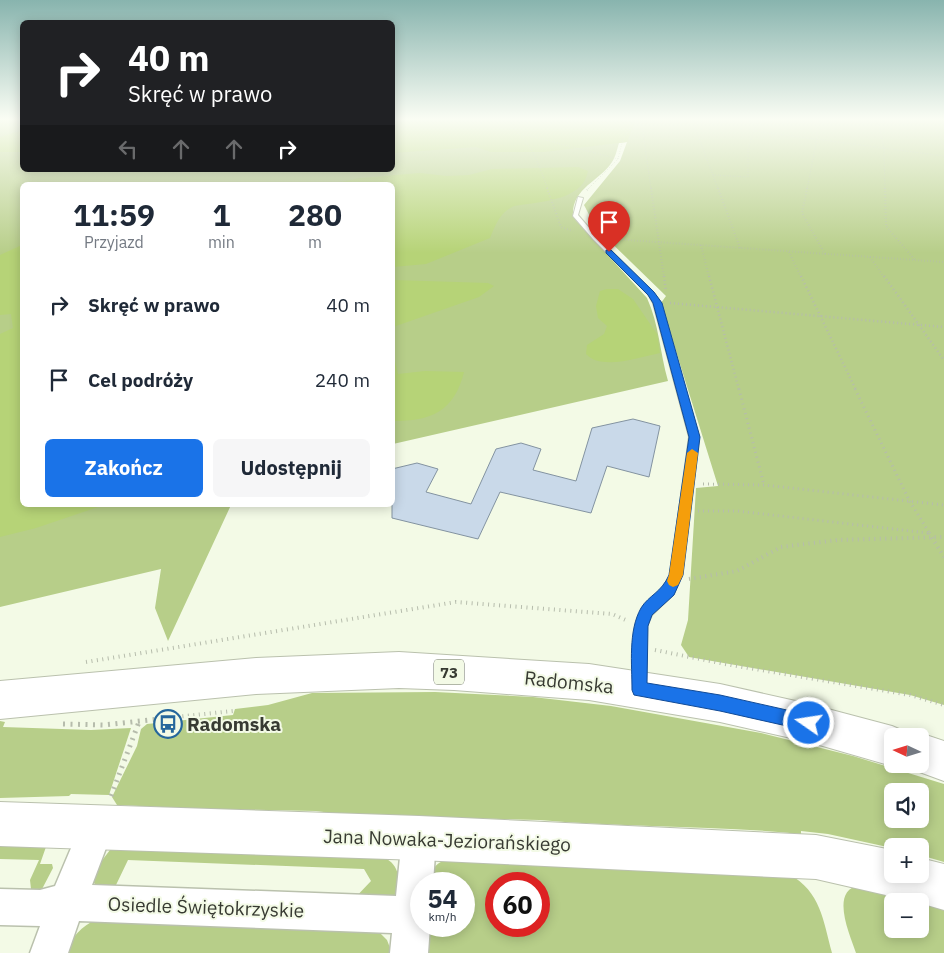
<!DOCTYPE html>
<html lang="pl">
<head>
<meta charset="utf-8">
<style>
  :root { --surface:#fff; --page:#f6f6f7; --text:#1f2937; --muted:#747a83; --accent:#1a73e8 }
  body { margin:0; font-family:"IBM Plex Sans",sans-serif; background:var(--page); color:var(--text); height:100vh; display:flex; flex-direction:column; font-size:19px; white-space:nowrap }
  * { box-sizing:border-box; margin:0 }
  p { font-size:16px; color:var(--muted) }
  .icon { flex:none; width:28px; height:28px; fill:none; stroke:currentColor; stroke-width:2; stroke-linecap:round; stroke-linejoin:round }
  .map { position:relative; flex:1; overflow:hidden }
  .side { position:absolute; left:20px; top:182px; width:375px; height:325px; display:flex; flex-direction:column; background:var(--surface); border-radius:8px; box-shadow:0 2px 12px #0003 }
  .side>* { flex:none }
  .guide { position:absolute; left:20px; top:20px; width:375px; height:152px; border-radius:8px; box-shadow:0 2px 12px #0003; background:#202124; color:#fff; overflow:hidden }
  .needle { width:32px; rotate:274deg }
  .fabs { position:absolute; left:884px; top:728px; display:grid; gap:10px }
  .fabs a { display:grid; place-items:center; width:45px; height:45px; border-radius:8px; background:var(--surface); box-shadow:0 2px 12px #0003; font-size:25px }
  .speed { position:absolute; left:410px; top:872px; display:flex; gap:10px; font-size:25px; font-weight:700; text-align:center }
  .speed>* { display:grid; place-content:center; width:65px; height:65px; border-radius:50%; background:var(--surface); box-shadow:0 2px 12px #0003; line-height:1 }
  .speed small { font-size:12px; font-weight:400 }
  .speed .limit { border:8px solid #d22; background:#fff; color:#111 }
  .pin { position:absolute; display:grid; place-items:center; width:42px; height:42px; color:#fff; margin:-51px -21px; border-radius:50% 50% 50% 0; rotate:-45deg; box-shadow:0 0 5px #0007 }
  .pin .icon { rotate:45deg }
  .me { position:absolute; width:55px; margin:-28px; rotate:283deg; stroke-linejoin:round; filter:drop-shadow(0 0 4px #0008) }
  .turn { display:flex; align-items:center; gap:18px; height:105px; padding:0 25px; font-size:22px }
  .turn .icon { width:65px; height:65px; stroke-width:2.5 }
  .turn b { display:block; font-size:35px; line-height:42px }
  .lanes { display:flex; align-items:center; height:48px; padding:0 25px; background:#0003; justify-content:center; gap:25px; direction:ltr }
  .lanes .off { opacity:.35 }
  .eta { display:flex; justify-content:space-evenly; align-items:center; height:85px; text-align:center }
  .eta b { font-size:30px; font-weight:700; line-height:35px }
  .action { display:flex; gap:10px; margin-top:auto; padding:10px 25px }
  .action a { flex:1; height:58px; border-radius:8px; background:var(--accent); color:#fff; font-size:20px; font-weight:700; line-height:58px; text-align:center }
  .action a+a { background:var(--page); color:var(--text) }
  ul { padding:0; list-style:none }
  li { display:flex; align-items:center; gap:15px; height:75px; padding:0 25px }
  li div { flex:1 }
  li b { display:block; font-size:19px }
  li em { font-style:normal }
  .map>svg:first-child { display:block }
  .green { fill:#b7ce89; fill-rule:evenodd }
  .forest { fill:#b6d377 }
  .building { fill:#c9d9e9; stroke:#8393a1 }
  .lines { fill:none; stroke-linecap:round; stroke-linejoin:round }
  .lane-casing { stroke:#bac1ad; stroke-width:2 }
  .street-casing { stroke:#bac1ad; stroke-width:3 }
  .secondary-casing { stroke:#bac1ad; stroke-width:2 }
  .primary-casing { stroke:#bac1ad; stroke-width:2 }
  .path-far5 { stroke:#b6bcac; stroke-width:1; stroke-dasharray:0.5 2; stroke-linecap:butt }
  .path-far4 { stroke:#b6bcac; stroke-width:2; stroke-dasharray:0.5 2.5; stroke-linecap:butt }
  .path-far3 { stroke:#b6bcac; stroke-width:2.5; stroke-dasharray:1 3; stroke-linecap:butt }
  .path-far2 { stroke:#b6bcac; stroke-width:3; stroke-dasharray:1 4; stroke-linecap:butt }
  .path-far1 { stroke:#b6bcac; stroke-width:4; stroke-dasharray:1 4.5; stroke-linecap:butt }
  .path { stroke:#b6bcac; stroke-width:5; stroke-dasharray:2 5.5; stroke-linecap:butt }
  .lane { fill:#fff; fill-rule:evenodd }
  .street { fill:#fff; fill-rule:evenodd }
  .secondary { fill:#fff; fill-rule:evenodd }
  .primary { fill:#fff; fill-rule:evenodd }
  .route { fill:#1a73e8; stroke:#114b97 }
  .slow { fill:#f59e0b }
  .labels { text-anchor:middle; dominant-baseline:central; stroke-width:4; stroke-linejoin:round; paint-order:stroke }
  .shield { fill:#f3fae6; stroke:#6f7468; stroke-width:1 }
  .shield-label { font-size:15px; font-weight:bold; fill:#373a32 }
  .near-street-label { font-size:19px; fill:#373a32; stroke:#f3fae6 }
  .near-poi-label { font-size:19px; font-weight:bold; fill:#373a32; stroke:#f3fae6; text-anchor:start }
</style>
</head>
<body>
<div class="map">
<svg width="944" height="953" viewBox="0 0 944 953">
  <rect width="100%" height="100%" fill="#f3fae6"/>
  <path class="green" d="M0,119H22V170H392L393,119H944V705L910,695L689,657L681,645L688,620L696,488L718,486L661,303L666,296L596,228L584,205L620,161L627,142L619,143C617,149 616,156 612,162C599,182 571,188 573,217L647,298C659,324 660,353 668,381L393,444L392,185H22V505H231L168,641L155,608L161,569L0,607Z
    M435,692L533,697L611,706L761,733L853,756L944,784V862L920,855V846L892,848L828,834L801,831V834C714,825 627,828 540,820L347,815L316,811L206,809L117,805L112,797L137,746L141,729L147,724L233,715L235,709L268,705L312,693ZM892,791H920V819H892Z
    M0,721L5,722L3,727L91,730L131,728L109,795L71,794L69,796L0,798Z
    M0,842L47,844L40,864H52L53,868L41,891L37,892L31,889L30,880L39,860L0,859Z
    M113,846L381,856C387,859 393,862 396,869C401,879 400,896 389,901C379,904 362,901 352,901L371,881L364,869L128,860L116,885L113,888L98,889L93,881L94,871Z
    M451,858L789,874C821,892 823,920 832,953H423L424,926H464V884H427C433,868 434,863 451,858ZM496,884H539V926H496Z
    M860,885L944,907V953H856C850,935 829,890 860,885ZM892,901H920V929H892Z
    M97,919L376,929L387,940L392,953H65C72,936 81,927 97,919Z"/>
  <path class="forest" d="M393,119H636L627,142L544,152H491L476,147L393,153Z
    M22,130V152H0V137Z
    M578,167L588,171C584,197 549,201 528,204C523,205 516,205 512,207C500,213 495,226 490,238L426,264L393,267L392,185H325L360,178L420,173L447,176L469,175L492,169Z
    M22,245V505H104L36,528L0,537V334L13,328L11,314L0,315V255Z
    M393,280L488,283L494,286L479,297L393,327Z
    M607,289H618L633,299L657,334L660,353C640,357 601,371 586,354L587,345L604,334L607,326L598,318L596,306L600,291Z
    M393,356L394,357L398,374L425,371L464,372C454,412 431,421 393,421Z"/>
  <path class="building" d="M633,419L660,426L649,477L607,466L591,513L500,492L478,539L392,518V469L417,463L438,469L426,492L471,504L496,449L521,443L541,449L533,470L576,481L592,428Z"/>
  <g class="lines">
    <defs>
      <path id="lane" d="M578,197L583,198L578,215L597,237L653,292L661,303L699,437L682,575L673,595L652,615L647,626L646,684L644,689L639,691L634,689L632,684L635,626L643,607L665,587L670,575L689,437L653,303L648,294L593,239L573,216Z"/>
      <path id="street" d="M97,810L109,815L114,827L92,885L396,896L402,838L407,826L419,821L431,826L436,838L433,884H421V926H430L428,953H390L392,933L79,921L68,953H30L40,926L0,925V889L40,890L55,886L85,815Z"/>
      <path id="secondary" d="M0,802L419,816L816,835L892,850V874H920V858L944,864V910L920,903V901H912L816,879L419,860L0,846Z"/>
      <path id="primary" d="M399,652L589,664L720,684L809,704L892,726L906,732L908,736H892V764H897L892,766L809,742L720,722L589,700L454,690L399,688L256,694L0,719V681L256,658Z
        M920,733L944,741V781L906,767L904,764H920V736H912Z"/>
    </defs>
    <use href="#lane" class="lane-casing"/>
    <use href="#street" class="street-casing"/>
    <use href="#secondary" class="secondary-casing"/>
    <use href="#primary" class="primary-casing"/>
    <path class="path-far5" d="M511,119C516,134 520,133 528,145C537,158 542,174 548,189
      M641,119L651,189
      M700,119L695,127L718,189
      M877,119L884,148L885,189
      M931,119L944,146
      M754,131L944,156
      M523,134L618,159
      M713,175L748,177V150L757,119
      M588,189L618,159L623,139L635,119
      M807,189L817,139V119"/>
    <path class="path-far4" d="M547,188L561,227L573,231
      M651,188L664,277
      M718,188L740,248
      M807,188L802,213L825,254
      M885,188L886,226L915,260
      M587,190L589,188
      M613,239L944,262
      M701,245L709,277
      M789,252L801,277
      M870,257L884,277"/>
    <path class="path-far3" d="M664,276L666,292
      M709,276L739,390
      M801,276L856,390
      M884,276L944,360
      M670,303L944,327"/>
    <path class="path-far2" d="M739,389L764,485
      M855,389L910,502L930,534
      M703,484L764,485L944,505
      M698,511H737L928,533"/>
    <path class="path-far1" d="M929,533L944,557
      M689,579L737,571L781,547L837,540L944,537
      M655,650L725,664L910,695L944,705
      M86,662L456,602L612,614L628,621
      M166,718L233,711"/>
    <path class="path" d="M63,724L104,725L177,717
      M111,796L139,722"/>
    <use href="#lane" class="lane"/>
    <use href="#street" class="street"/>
    <use href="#secondary" class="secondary"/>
    <use href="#primary" class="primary"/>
  </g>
  <linearGradient id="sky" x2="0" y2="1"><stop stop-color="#88b4ae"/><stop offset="0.47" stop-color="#fafdf4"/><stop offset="1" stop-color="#fafdf4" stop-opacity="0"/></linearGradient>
  <rect width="944" height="253" fill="url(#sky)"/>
  <path class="route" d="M606,250H611L654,292L662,303L700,437L683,575L674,595L652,615L648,626L647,683L720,695L809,715L814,717L817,723L814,729L809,731L720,711L634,695L632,690C632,664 628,631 641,608C649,595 661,593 669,575L689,437L653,303L648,295L606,253Z"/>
  <path class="slow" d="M692,449L698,453L683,575L678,585L673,587L669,585L667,581L669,575L687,453Z"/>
  <defs>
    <symbol id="bus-ring" viewBox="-11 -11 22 22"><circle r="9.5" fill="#f3fae6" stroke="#25669c" stroke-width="1.5"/><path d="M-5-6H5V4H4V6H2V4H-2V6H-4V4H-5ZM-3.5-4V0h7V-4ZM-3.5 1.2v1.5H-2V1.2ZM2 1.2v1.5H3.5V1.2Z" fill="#25669c"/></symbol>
  </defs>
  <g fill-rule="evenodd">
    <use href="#bus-ring" x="152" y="708" width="32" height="32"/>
  </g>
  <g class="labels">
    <rect class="shield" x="434" y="659.5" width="30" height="25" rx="4"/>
    <g class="shield-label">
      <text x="449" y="672">73</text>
    </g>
    <g class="near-street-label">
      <text transform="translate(569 682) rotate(6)">Radomska</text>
      <text transform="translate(447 840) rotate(2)">Jana Nowaka-Jeziorańskiego</text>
      <text transform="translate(206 907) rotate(2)">Osiedle Świętokrzyskie</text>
    </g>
    <g class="near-poi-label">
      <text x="187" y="724">Radomska</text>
    </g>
  </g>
</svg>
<div class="fabs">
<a><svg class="needle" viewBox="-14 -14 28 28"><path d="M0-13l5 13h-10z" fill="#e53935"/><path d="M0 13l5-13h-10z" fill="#747a83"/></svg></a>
<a><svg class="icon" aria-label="sound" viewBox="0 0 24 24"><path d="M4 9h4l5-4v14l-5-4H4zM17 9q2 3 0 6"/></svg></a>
<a>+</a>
<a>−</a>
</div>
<div class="speed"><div>54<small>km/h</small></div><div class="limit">60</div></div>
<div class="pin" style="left:609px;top:252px;background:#d93025"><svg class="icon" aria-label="arrive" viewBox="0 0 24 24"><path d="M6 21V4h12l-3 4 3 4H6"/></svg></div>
<svg class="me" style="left:809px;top:723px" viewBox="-20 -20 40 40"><circle r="17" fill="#1a73e8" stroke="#fff" stroke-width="3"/><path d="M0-11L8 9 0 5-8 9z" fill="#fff"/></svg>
<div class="guide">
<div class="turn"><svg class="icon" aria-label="right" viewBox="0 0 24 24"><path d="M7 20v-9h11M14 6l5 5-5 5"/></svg><div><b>40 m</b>Skręć w prawo</div></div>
<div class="lanes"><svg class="icon off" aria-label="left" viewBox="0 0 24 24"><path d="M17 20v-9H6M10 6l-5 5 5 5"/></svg><svg class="icon off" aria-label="ahead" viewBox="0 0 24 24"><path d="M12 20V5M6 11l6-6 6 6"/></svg><svg class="icon off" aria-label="ahead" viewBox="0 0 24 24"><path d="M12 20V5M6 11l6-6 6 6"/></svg><svg class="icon" aria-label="right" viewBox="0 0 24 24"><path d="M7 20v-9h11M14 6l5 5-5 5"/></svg></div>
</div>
<section class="side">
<div class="eta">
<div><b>11:59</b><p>Przyjazd</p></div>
<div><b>1</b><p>min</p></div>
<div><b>280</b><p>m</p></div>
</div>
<ul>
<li><svg class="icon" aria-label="right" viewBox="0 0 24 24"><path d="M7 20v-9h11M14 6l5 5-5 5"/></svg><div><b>Skręć w prawo</b></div><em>40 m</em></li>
<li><svg class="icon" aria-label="arrive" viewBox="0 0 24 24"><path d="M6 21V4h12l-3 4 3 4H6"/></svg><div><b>Cel podróży</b></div><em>240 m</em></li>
</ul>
<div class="action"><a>Zakończ</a><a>Udostępnij</a></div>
</section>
</div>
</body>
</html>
